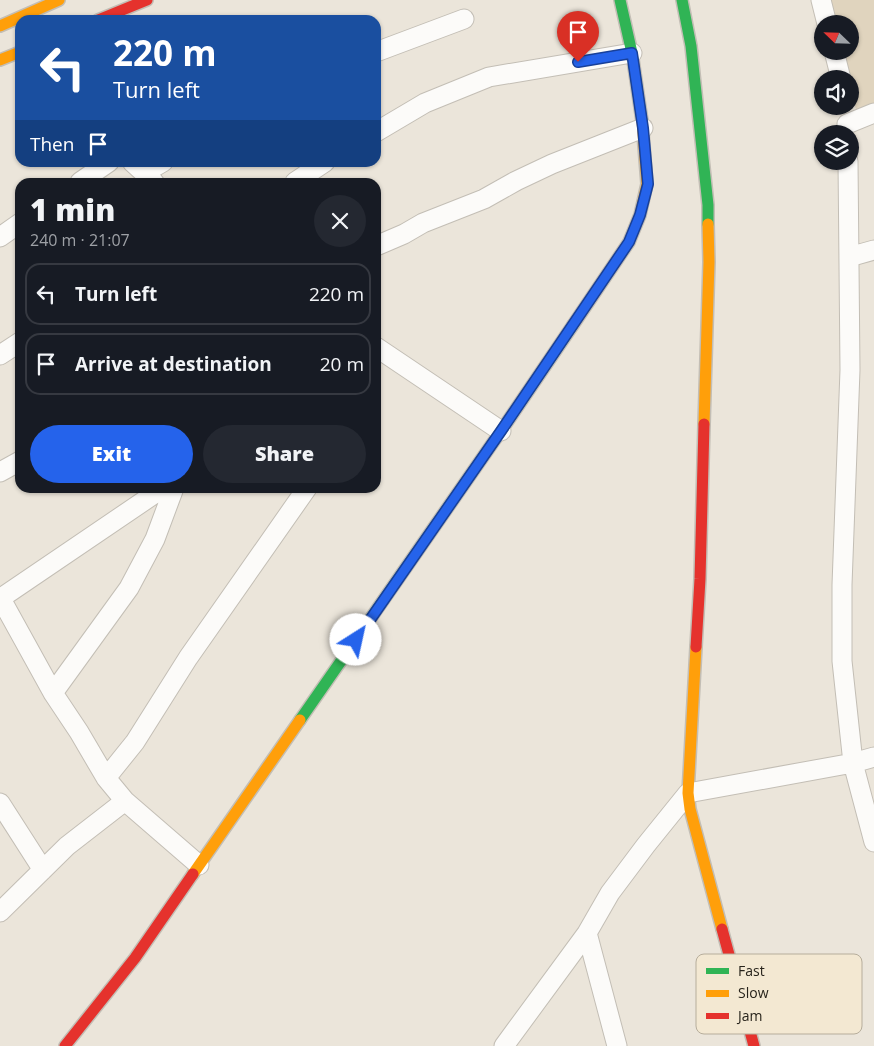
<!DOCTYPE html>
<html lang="en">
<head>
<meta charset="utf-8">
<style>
  :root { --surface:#171b24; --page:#242831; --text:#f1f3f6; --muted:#9ea1a6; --line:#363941; --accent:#2563eb }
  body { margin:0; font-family:"Open Sans",sans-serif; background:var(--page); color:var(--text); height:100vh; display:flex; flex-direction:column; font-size:19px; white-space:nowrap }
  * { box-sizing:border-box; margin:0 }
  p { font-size:16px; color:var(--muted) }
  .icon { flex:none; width:28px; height:28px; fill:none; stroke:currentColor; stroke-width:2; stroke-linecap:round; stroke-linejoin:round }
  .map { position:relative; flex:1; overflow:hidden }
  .drawer { position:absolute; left:15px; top:178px; width:366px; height:315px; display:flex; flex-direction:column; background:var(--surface); border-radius:15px; box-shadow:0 1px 4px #0004 }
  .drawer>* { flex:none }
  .guide { position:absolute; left:15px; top:15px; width:366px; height:152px; border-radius:15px; box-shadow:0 1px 4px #0004; background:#1a4fa0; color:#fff; overflow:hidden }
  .needle { width:32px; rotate:293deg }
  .fabs { position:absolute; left:814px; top:15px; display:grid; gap:10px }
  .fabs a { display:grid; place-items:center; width:45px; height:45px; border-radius:50%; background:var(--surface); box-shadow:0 1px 4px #0004; font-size:25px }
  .pin { position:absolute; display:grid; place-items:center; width:42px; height:42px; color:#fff; margin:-51px -21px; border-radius:50% 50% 50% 0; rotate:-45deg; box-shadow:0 0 5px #0007 }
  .pin .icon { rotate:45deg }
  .me { position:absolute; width:55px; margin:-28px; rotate:35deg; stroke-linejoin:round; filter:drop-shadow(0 0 4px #0008) }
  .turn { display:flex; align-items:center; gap:18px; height:105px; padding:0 15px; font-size:22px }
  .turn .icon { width:65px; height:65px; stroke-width:2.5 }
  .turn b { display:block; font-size:35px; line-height:42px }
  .then { display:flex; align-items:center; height:48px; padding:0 15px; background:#0003; gap:10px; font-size:19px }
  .round { display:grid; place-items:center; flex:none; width:52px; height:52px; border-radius:26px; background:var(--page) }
  .summary { display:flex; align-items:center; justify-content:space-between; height:85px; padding:0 15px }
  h1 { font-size:30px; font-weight:800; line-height:38px }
  .primary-button { display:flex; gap:10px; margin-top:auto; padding:10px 15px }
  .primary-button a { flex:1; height:58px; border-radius:30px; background:var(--accent); color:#fff; font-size:20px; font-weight:800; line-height:58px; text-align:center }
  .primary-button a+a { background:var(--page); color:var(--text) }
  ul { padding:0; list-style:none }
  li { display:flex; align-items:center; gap:15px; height:62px; margin:0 10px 8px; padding:0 5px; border:2px solid var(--line); border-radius:15px }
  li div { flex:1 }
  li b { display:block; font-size:19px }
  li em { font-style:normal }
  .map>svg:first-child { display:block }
  .green { fill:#e0d4be }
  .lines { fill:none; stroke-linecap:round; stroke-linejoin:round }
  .street-casing { stroke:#c3beb5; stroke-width:21 }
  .fast-casing { stroke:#c3beb5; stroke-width:14 }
  .slow-casing { stroke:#c3beb5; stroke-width:14 }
  .jam-casing { stroke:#c3beb5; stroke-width:14 }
  .street { stroke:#fcfbf9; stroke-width:19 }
  .fast { stroke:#30b455; stroke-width:11 }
  .slow { stroke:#ff9f0a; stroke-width:11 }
  .jam { stroke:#e5322d; stroke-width:11 }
  .route-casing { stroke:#184099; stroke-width:12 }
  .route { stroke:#2563eb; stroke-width:9 }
  .key { fill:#f3e8d2; stroke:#b6ad9b; stroke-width:1 }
  .key-label { font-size:14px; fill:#27231b }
</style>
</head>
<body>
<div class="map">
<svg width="874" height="1046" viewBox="0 0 874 1046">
  <rect width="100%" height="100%" fill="#ebe5da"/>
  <path class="green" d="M829,0H874V103L856,110L850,85V79L842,51H850V24H835Z"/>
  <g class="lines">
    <defs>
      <path id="street" d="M821,0L827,24
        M834,51L841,79
        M376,52L464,19
        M847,124L874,113
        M376,132L425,103L489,77L632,53
        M848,161L850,370L842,585V661L853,763L874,842
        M132,162L154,182
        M144,173L163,162
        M80,182L109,162
        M295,182L325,162
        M0,237L20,223
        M376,246L404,234L423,223L484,199L516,181L552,164L643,128
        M849,257L874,250
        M376,347L501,431
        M0,355L20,342
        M0,472L20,461
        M0,597L53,693L79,732L106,778L125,801L199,865
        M1,598L163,488
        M53,693L129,588L155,539L174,488
        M106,778L135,742L188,658L307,488
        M0,803L43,870
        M0,912L67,846L125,801
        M587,933L617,1046
        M504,1046L587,933L610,893L646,845L688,793L853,763L874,757"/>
      <path id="fast" d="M620,0L632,53L642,121
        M682,0L691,46L708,205V224
        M300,720L501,431L573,325"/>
      <path id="slow" d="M0,26L59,0
        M0,60L20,52
        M573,325L629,242L640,215L647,184L642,121
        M704,424L709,262L708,224
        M696,647L688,793L690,809L722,929
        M193,874L300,720"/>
      <path id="jam" d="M98,20L147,0
        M696,647L700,579L704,424
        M722,929L754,1046
        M65,1046L135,958L193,874"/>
    </defs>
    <use href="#street" class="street-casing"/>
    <use href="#fast" class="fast-casing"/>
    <use href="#slow" class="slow-casing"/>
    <use href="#jam" class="jam-casing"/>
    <use href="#street" class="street"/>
    <use href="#fast" class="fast"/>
    <use href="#slow" class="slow"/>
    <use href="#jam" class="jam"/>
  </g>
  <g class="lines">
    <defs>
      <path id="route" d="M356,640L501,431L629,242L640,215L648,184L643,128L632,53L578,62"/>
    </defs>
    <use href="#route" class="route-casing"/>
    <use href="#route" class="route"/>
  </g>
  <rect x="696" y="954" width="166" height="80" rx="8" class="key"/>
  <rect x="706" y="968" width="23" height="6" fill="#30b455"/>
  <rect x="706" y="990" width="23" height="7" fill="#ff9f0a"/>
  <rect x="706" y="1013" width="23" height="6" fill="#e5322d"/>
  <g class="key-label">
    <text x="738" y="976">Fast</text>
    <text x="738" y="998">Slow</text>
    <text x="738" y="1021">Jam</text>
  </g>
</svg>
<div class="fabs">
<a><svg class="needle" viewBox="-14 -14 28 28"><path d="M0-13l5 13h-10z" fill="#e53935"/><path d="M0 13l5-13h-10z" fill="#9ea1a6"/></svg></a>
<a><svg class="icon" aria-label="sound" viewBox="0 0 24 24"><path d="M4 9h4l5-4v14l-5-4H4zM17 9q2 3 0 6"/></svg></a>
<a><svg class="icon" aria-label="layers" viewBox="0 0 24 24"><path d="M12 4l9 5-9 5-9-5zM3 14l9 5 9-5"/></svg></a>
</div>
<div class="pin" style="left:578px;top:62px;background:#d93025"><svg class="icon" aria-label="arrive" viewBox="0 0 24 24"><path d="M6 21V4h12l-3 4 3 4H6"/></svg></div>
<svg class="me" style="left:356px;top:640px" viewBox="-20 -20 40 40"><circle r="19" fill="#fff"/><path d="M0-13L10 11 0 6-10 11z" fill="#2563eb"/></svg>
<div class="guide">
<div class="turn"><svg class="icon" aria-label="left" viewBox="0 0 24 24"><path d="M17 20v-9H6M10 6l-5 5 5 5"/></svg><div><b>220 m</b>Turn left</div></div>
<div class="then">Then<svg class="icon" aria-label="arrive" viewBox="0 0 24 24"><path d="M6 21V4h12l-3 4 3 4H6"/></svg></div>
</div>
<section class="drawer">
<div class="summary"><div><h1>1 min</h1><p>240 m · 21:07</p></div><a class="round"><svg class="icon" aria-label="close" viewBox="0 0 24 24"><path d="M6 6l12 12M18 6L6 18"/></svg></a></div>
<ul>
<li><svg class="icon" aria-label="left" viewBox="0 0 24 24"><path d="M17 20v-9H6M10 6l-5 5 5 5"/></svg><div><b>Turn left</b></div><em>220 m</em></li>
<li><svg class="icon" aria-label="arrive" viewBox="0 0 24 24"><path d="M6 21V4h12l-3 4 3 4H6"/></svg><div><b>Arrive at destination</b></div><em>20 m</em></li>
</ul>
<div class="primary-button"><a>Exit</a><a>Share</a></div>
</section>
</div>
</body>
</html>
